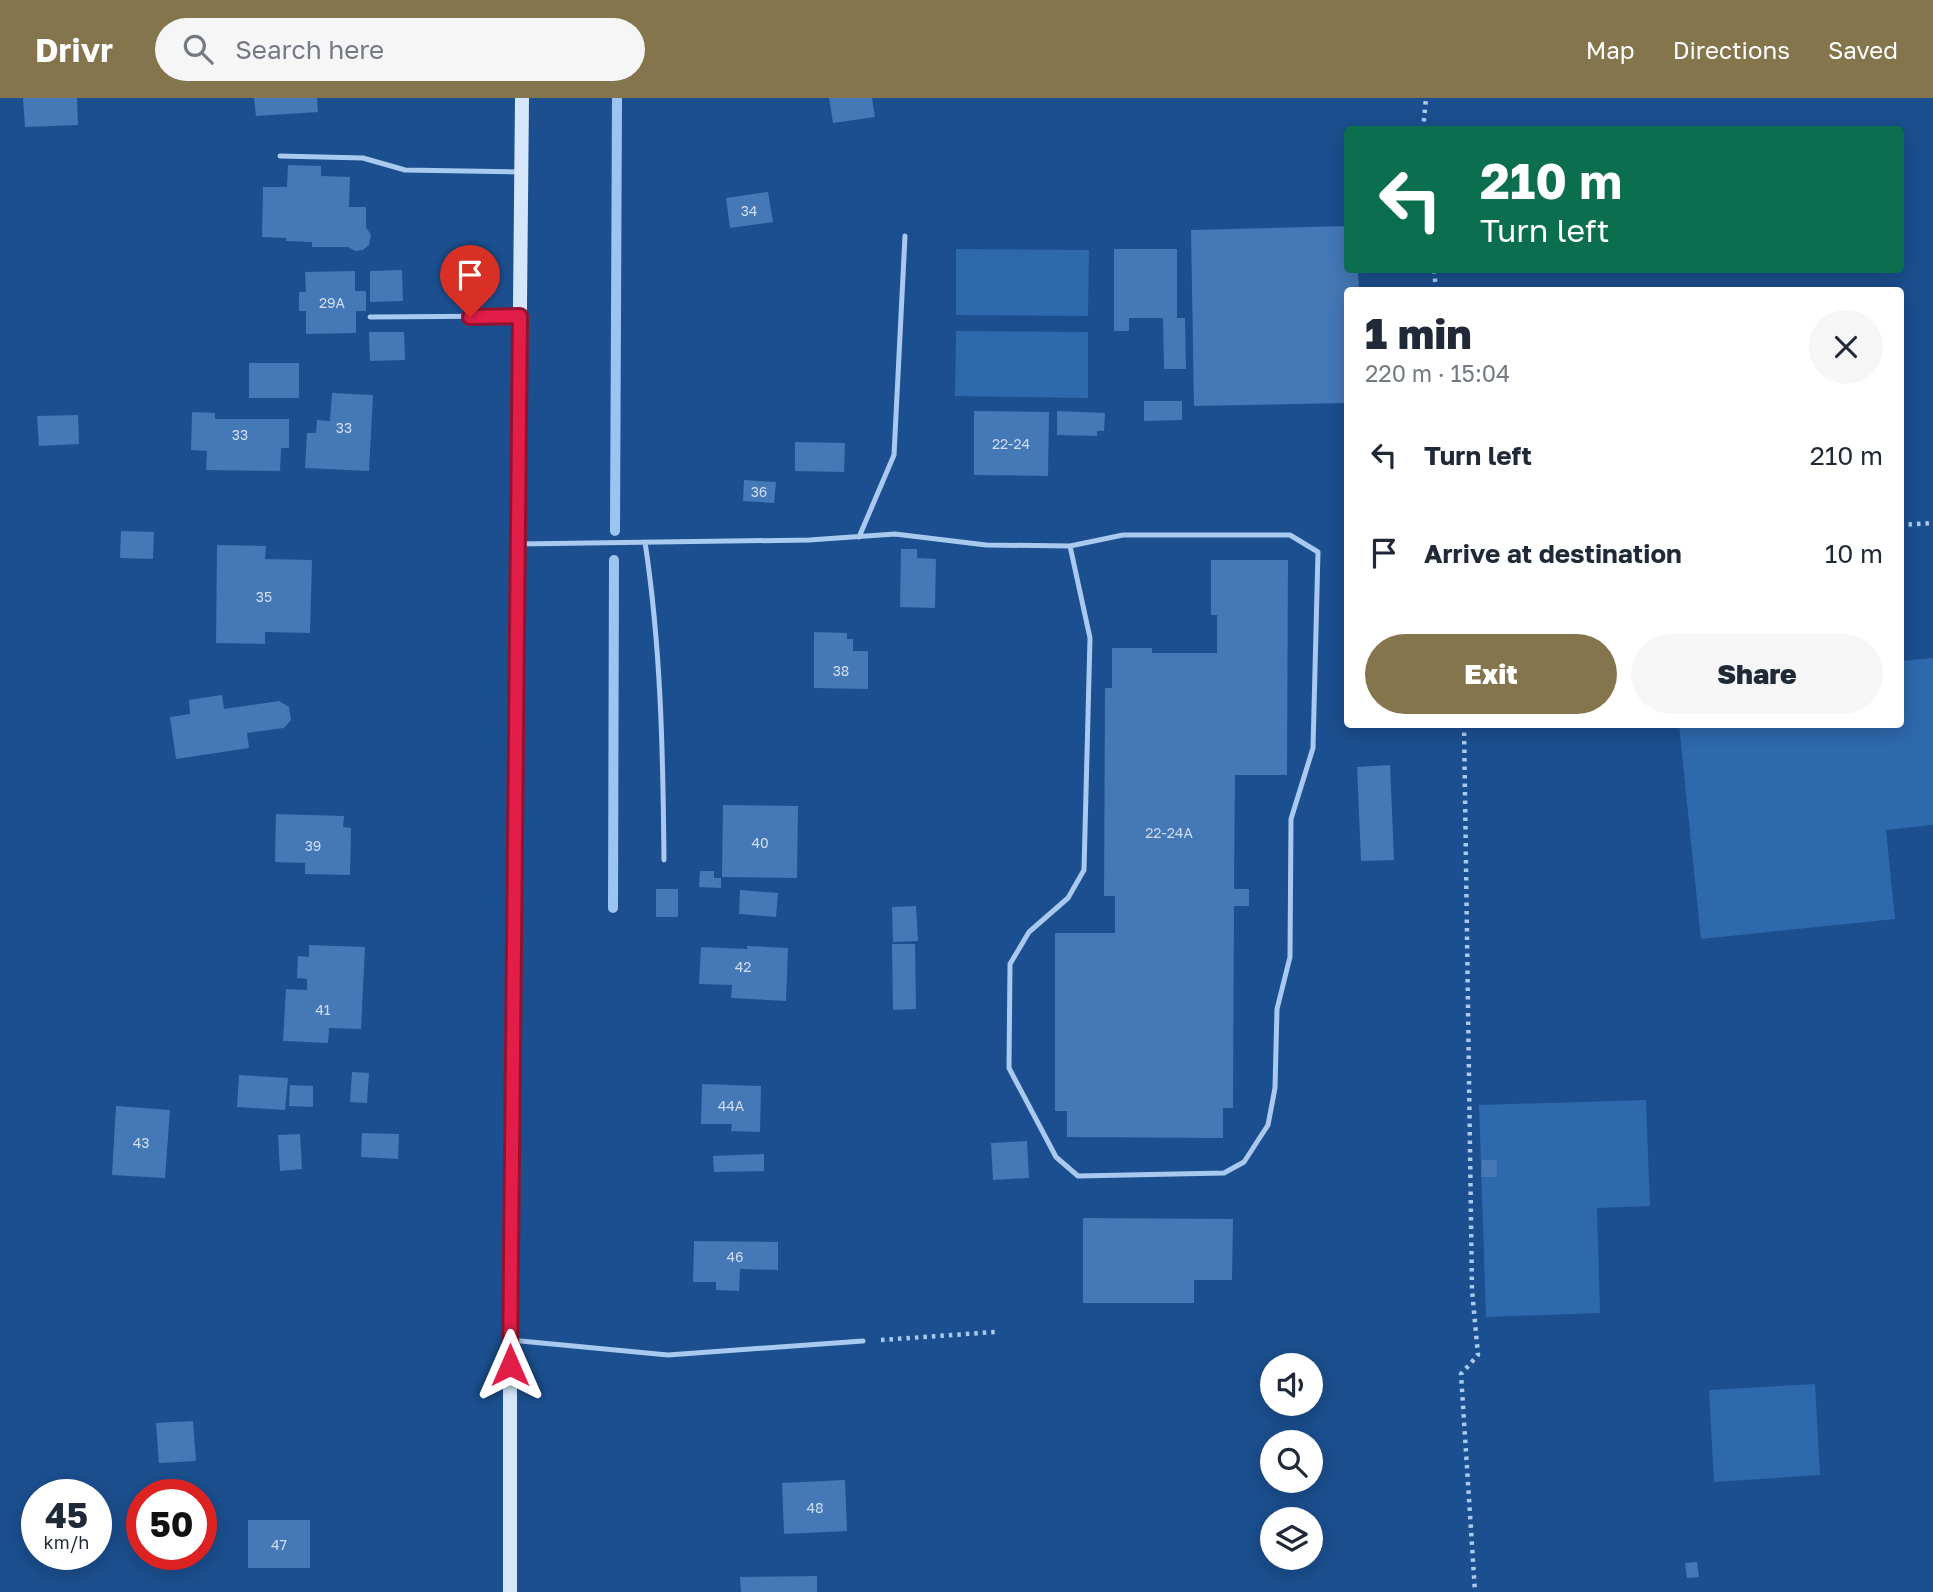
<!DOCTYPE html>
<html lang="en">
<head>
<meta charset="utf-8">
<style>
  :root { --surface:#fff; --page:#f6f6f7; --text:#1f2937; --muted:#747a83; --accent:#84754c }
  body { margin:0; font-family:"Golos Text",sans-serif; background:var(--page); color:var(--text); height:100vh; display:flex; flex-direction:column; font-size:26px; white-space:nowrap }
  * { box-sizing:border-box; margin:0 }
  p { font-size:23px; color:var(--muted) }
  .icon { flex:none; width:38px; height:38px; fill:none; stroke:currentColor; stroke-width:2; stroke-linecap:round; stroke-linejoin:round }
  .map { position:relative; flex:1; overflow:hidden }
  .drawer { position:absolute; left:1344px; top:189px; width:560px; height:441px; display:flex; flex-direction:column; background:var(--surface); border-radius:7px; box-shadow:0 4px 18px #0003 }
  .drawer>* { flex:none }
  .guide { position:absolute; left:1344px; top:28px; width:560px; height:147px; border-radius:7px; box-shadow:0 4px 18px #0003; background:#0b6e4f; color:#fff; overflow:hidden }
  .controls { position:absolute; left:1260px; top:1255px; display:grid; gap:14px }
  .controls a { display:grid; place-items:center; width:63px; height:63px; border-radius:50%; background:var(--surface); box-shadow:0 4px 18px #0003; font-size:35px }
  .speed { position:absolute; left:21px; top:1381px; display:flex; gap:14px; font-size:35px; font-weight:700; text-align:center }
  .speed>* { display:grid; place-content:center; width:91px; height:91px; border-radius:50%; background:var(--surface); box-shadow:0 4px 18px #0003; line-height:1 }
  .speed small { font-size:18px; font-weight:400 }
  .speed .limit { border:10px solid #d22; background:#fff; color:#111 }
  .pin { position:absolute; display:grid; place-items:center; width:60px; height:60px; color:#fff; margin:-72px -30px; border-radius:50% 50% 50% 0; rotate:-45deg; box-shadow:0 0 7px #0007 }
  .pin .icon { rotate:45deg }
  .me { position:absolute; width:77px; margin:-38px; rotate:0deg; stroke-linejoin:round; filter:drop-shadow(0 0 5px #0008) }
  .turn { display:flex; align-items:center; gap:24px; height:147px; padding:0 21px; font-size:32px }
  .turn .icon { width:91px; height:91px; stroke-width:2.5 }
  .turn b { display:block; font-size:49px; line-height:60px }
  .round { display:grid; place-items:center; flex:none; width:74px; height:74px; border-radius:37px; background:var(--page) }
  .headline { display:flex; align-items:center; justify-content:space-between; height:119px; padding:0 21px }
  h1 { font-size:42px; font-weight:800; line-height:52px }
  .cta { display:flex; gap:14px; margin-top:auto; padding:14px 21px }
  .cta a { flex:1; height:80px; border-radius:42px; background:var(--accent); color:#fff; font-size:28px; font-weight:800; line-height:80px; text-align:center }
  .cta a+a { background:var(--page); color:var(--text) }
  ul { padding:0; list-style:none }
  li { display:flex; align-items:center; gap:21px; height:98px; padding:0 21px }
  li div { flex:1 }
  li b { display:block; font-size:26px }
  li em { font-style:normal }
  header { display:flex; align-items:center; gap:42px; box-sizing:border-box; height:98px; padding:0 35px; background:var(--accent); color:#fff }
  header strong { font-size:33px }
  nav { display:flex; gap:38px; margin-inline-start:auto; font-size:24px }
  .search { width:490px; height:63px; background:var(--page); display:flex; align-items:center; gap:18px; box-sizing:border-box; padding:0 24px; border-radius:38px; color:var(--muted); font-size:26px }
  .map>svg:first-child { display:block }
  .green { fill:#2e69ad }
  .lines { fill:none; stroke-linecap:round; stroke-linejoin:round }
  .stream { stroke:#9cc4f0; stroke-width:10 }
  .building { fill:#4478b7 }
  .path { stroke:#a9c9ee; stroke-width:4.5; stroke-dasharray:3.5 5; stroke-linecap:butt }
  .lane { stroke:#a9c9ee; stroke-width:5 }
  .secondary { stroke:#d6e6fa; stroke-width:14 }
  .route-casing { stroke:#92132f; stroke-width:18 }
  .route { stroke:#e11d48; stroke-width:12 }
  .labels { text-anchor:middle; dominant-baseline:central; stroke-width:6; stroke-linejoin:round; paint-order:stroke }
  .number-label { font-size:14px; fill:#d0dded }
</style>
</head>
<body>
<header>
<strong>Drivr</strong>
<div class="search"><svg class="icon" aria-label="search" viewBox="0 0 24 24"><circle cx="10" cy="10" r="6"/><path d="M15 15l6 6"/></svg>Search here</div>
<nav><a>Map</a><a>Directions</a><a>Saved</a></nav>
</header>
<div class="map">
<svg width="1933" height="1494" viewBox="0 0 1933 1494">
  <rect width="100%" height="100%" fill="#1b4f8f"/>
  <path class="green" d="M956,151L1089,152L1088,218L956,217Z
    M956,233L1088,234V300L955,298Z
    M1933,560V727L1886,732L1895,821L1701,841L1679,627L1900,626L1901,563Z
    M1646,1002L1650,1108L1597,1110L1600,1215L1486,1219L1479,1007Z
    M1815,1286L1820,1377L1714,1384L1709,1292Z"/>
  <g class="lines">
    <path class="stream" d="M615,433L617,0
      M613,810L614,462"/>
  </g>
  <path class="building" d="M23,0H77L78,27L25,29Z
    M254,0H317L318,14L256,18Z
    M829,0H872L875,19L833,25Z
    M288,67L321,68V78L350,79L349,109H366V129L371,137L369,147L363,152L355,153L348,149H312V144L286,143V140L262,139L263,89H287Z
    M768,94L773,124L730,130L726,100Z
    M1348,128V172H1358L1359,192H1348V305L1194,308L1191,132Z
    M1114,151H1177V220H1185L1186,271H1164L1163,220H1129V233H1114Z
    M402,172L403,203L370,204V173Z
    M355,173V193H366V213H356V235L306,236V213H299V194H306L305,174Z
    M369,234H404L405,262L370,263Z
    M249,265H299V300H249Z
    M332,295L373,297L369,373L305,370L307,335H316L317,322L330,323Z
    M1144,303H1182V322L1144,323Z
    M974,313L1049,314L1048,378L974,377Z
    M1057,313L1105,315L1104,333H1097V338L1057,337Z
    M192,314L215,315V321H289V350H281L280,373L206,372L207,353L191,352Z
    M78,317L79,346L39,348L37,318Z
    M795,344L845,345L844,374L795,373Z
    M744,382L776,384L774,405L743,403Z
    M121,433L154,434L153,461L120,460Z
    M217,447L266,448L265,461L312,462L310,535L265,534V546L216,545Z
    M901,451H917V460L936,461L935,510L900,509Z
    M1211,462H1288L1287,677H1235L1234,791H1249V808H1234L1233,1010H1223V1040L1067,1039V1013H1055V835H1115V798H1104L1105,590H1112V550H1152V555H1217V517H1211Z
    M814,534L847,535V541H853V553H868V591L814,590Z
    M222,597L224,611L279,603L289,609L291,622L284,630L247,635L249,650L176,661L170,619L190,616L189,602Z
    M1390,667L1394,762L1361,763L1357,669Z
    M723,707L798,708L797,780L722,779Z
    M276,716L344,718L343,729L351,730L350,777L305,776V765L275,764Z
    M700,773H714V780H721V790L699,789Z
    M656,791H678V819H656Z
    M740,792L778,795L776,819L739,816Z
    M916,808L918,843L893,844L892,809Z
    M892,846H915L916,911L893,912Z
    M309,847L365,849L361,931L329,930L328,945L283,943L286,891L307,892V881L297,880L298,858L309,859Z
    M747,848L788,850L786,903L731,900L732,887L699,886L701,849L747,851Z
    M352,974L369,975L367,1005L350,1004Z
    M239,977L288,980L285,1012L237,1009Z
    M702,986L761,988L760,1034L731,1033L732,1026H701Z
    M290,987L313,988V1009L289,1008Z
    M116,1008L170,1012L165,1080L112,1077Z
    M362,1035L399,1036L398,1061L361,1059Z
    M300,1036L302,1071L280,1073L278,1037Z
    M1027,1043L1029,1080L993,1082L991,1045Z
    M764,1056V1073L714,1074L713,1058Z
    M1482,1062H1497V1079H1481Z
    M1083,1120L1233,1121L1232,1182H1194V1205H1083Z
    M694,1143L778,1144V1172L740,1171L739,1193L716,1192V1184H693Z
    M193,1323L196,1363L159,1365L156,1325Z
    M845,1382L847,1433L784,1436L782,1385Z
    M248,1422H310V1470H248Z
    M1697,1464L1699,1479L1687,1480L1685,1465Z
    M817,1478V1494H741L740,1479Z"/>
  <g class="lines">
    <path class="path" d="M1423,32L1426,0
      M1434,172L1436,192
      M1900,427L1933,425
      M1464,626L1472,1192L1478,1257L1461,1276L1475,1494
      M881,1242L995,1234"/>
    <path class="lane" d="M280,58L363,60L405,72L519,74
      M370,219L517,218
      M859,439L894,357L905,138
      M645,444C661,549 663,656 664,762
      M518,446L809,442L895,436L986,447L1070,448L1123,437H1290L1318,454L1313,650L1291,721L1290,859L1277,911L1275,990L1268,1027L1244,1064L1224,1075L1078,1078L1056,1059L1009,970L1010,866L1029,834L1068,800L1084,772L1090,540L1070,448
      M510,1242L668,1257L863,1243"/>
    <path class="secondary" d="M510,1494V1242L522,0"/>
  </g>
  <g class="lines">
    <defs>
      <path id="route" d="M470,219L520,218L510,1267"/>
    </defs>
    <use href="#route" class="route-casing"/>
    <use href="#route" class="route"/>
  </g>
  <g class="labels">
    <g class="number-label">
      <text x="749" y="112">34</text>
      <text x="332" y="204">29А</text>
      <text x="344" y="329">33</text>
      <text x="240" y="336">33</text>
      <text x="1011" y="345">22-24</text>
      <text x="759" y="393">36</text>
      <text x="264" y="498">35</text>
      <text x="841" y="572">38</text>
      <text x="1169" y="734">22-24А</text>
      <text x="760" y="744">40</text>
      <text x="313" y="747">39</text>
      <text x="743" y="868">42</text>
      <text x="323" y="911">41</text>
      <text x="731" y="1007">44А</text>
      <text x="141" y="1044">43</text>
      <text x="735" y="1158">46</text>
      <text x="815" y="1409">48</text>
      <text x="279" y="1446">47</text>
    </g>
  </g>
</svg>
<div class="controls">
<a><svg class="icon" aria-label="sound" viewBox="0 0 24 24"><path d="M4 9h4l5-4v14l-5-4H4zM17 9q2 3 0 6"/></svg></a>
<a><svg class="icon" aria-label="search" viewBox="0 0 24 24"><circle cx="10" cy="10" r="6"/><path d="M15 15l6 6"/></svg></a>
<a><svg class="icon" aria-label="layers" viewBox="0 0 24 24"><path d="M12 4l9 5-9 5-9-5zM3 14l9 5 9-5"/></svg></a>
</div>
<div class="speed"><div>45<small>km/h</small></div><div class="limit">50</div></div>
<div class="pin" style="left:470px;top:219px;background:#d93025"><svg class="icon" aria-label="arrive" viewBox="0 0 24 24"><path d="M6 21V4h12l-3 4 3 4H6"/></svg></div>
<svg class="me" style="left:510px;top:1267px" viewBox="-20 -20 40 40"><path d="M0-17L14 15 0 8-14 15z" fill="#e11d48" stroke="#fff" stroke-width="4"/></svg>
<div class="guide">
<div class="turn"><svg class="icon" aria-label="left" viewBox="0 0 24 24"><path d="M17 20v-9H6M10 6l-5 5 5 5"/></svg><div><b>210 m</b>Turn left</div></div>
</div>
<section class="drawer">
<div class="headline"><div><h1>1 min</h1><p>220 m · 15:04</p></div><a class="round"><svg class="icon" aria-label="close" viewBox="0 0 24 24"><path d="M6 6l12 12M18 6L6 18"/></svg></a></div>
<ul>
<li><svg class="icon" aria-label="left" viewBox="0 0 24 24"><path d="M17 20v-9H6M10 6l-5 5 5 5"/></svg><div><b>Turn left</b></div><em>210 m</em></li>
<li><svg class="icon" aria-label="arrive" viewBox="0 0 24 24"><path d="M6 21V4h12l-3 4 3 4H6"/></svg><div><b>Arrive at destination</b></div><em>10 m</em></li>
</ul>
<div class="cta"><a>Exit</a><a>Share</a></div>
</section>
</div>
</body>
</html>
